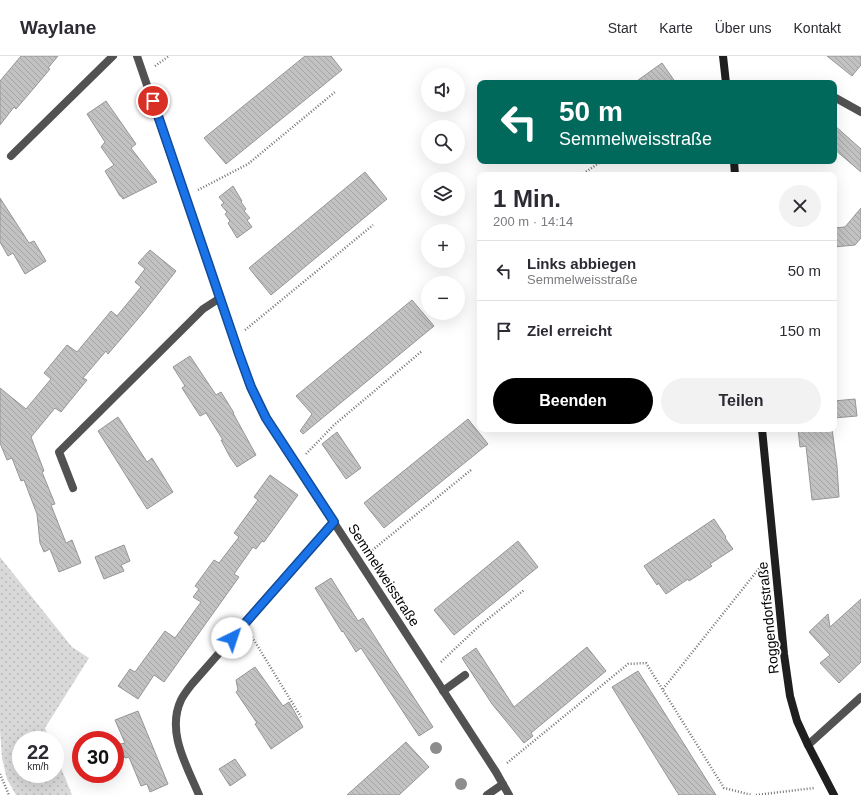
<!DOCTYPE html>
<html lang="de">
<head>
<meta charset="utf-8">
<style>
  :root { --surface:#fff; --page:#f2f2f3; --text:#2b2b33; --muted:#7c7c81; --line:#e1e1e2; --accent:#000 }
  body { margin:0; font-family:Helvetica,sans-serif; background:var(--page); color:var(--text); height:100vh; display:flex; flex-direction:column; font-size:15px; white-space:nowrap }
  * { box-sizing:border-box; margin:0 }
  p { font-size:13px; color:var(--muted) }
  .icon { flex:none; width:22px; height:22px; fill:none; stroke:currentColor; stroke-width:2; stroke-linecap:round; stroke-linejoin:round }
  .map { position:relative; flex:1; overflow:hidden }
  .side { position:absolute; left:477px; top:116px; width:360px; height:260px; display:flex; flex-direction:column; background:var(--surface); border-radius:8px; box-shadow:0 4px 16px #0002 }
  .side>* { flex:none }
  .banner { position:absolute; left:477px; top:24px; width:360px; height:84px; border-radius:8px; box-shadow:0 4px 16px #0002; background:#00695c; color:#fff; overflow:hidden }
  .fabs { position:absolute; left:421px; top:12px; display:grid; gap:8px }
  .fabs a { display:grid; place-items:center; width:44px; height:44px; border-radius:50%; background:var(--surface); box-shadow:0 4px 16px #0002; font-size:20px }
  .speed { position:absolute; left:12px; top:675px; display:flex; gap:8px; font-size:20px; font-weight:700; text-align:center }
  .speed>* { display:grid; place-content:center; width:52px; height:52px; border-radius:50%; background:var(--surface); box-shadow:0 4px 16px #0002; line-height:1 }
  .speed small { font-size:10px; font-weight:400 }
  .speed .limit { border:6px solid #d22; background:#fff; color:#111 }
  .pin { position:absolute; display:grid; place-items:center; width:34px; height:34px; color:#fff; margin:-17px; border:2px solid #fff; border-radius:50%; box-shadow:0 1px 4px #0007 }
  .me { position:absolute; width:44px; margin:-22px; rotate:41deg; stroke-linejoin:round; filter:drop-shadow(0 0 3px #0008) }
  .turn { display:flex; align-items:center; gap:14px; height:84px; padding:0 16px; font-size:18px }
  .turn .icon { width:52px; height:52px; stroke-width:2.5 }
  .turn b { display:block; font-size:28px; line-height:34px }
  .round { display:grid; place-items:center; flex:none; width:42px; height:42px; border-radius:21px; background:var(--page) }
  .head { display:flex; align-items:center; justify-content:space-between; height:68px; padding:0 16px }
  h1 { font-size:24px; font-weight:800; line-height:30px }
  .button { display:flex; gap:8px; margin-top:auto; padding:8px 16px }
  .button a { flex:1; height:46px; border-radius:24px; background:var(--accent); color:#fff; font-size:16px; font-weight:800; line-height:46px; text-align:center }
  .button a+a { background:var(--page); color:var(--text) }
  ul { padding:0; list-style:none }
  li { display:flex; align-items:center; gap:12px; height:60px; padding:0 16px; border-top:1px solid var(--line) }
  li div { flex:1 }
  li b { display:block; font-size:15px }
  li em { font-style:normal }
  header { display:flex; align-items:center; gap:24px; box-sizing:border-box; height:56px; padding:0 20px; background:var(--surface); border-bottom:1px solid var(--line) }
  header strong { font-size:19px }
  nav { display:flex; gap:22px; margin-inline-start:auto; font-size:14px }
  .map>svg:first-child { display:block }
  .grass { fill:url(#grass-dots) }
  .building { fill:url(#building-back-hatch); stroke:#969696 }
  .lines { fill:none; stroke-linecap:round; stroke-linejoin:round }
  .path { stroke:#747474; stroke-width:2.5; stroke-dasharray:1 2; stroke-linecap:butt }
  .lane { stroke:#525252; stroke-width:8 }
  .street { stroke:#525252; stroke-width:8 }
  .secondary { stroke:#1f1f1f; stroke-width:8 }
  .tree { fill:#8d8d8d }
  .route-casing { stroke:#114b97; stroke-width:10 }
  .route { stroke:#1a73e8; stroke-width:7 }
  .labels { text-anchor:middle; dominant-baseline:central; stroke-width:3.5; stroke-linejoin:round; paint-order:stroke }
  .street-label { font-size:14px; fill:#000; stroke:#fff }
</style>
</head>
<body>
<header>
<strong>Waylane</strong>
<nav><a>Start</a><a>Karte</a><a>Über uns</a><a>Kontakt</a></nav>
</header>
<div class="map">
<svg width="861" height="739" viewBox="0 0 861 739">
  <defs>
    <pattern id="grass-dots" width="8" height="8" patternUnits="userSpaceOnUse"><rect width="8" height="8" fill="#d9d9d9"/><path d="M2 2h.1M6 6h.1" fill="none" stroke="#b8b8b8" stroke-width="1.8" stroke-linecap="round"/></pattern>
    <pattern id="building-back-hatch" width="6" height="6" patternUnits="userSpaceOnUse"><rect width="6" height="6" fill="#c2c2c2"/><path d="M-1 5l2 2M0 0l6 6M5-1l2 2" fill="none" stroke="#a5a5a5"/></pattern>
  </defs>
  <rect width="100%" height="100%" fill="#fff"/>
  <path class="grass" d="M0,501L72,591L89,602L45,672L50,684H21V718H55V697L72,739H16L7,723L2,702L0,674Z"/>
  <path class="building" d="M21,0H58L48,12L50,13L34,32L16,53L14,51L0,69V25Z
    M305,0H331L342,14L226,108L204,82Z
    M827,0H861V9L852,20Z
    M662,7L676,27H634Z
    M106,45L136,88L131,92L157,126L123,143L121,140H120L105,115L114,109L101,91L105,86L87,58Z
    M834,69L861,93V116L834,93Z
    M365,116L387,143L271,239L249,212Z
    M233,130L242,145L241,146L246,153L244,155L250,162L247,164L252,171L237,182L228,167L230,165L225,158L227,156L221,149L224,147L219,141Z
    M0,142L29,187L34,185L46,205L25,218L13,197L8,200L0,186Z
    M861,152V182L855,189L834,191V172L845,171Z
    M150,194L176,215L143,257L108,298L106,295L83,322L87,324L61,356L55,352L31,381L44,415L42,416L55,448L51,449L66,487L72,484L81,507L59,516L50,493L44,496L40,487L37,458L24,424L21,425L12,402L7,404L0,387V332L26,353L51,323L44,317L67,289L77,296L111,255L117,260L141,231L135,226L145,213L138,207Z
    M412,244L434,270L303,378L300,375L312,358L296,340Z
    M190,300L216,339L221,336L234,357H233L256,399L237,411L230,401L221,384H223L206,357L200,360L182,332L185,330L173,311Z
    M855,343L857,360L834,362V345Z
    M118,361L147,406L152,402L173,436L147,453L98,375Z
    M468,363L488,388L384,472L364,447Z
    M798,373H832L837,410L839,441L812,444L806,390L800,391Z
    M337,376L361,412L346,423L322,388Z
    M270,419L298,439L264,486L262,485L256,493L253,491L234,518L239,521L164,626L154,619L138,643L118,630L130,613L135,616L165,575L175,582L201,546L193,541L199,533L195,530L214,504L219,507L239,481L234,477L258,444L254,441Z
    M714,463L726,481L725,482L733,493L710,508L712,510L689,525L688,523L666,538L658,527L657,529L644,510Z
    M518,485L538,511L454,579L434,554Z
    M124,489L130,505L121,509L124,515L104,523L95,501Z
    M331,522L358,565L363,562L387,600L433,671L419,680L361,592L356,596L343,575L342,576L315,532Z
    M861,543V606L839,627L820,607L830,599L809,576L828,558L830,571Z
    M587,591L606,615L531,677L533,680L524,687L492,648L462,602L476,592L514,651Z
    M255,611L283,650L289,646L303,671L271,693L255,668L257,667L236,636L238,634L236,624Z
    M638,615L667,661L716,739H679L672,728L612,631Z
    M138,655L168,728L150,736L147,728L141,730L129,701L125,702L120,688L125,687L115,664Z
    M406,686L429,711L399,739H347Z
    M235,703L246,719L230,730L219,713Z"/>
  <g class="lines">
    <path class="path" d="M155,10L169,0
      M581,119L602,105
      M198,134L248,108L335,36
      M245,274L373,169
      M306,398L334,369L422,295
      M370,496L471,414
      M252,581L301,661
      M441,606L478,571L524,534
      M663,633L761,510
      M507,707L628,608L646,607L724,732L752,739
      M0,718L9,739
      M756,739L814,732"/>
    <path class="lane" d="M443,635L465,619"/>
    <path class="street" d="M137,0L239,298L251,331L266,362L496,716L509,739
      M834,41L861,56
      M11,100L113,0
      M73,432L59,396L203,253L220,242
      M808,689L861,641
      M199,739C187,710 166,676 181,644C184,638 188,633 192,628L334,466
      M487,739L503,728"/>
    <path class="secondary" d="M723,0L726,27
      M734,105L735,119
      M762,373L784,598L790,640L797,665L808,689L834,739"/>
  </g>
  <g class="tree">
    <circle cx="436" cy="692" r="6"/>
    <circle cx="461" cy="728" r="6"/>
  </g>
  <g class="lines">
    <defs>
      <path id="route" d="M153,45L239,298L251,331L266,362L334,466L232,582"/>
    </defs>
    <use href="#route" class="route-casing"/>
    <use href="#route" class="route"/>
  </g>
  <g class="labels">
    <g class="street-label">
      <text transform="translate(384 519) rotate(57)">Semmelweisstraße</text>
      <text transform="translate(768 562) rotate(-96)">Roggendorfstraße</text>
    </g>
  </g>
</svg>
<div class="fabs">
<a><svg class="icon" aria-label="sound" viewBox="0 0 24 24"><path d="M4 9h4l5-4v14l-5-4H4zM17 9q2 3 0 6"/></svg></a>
<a><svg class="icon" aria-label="search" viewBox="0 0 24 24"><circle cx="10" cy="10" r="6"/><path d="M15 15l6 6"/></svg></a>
<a><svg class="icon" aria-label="layers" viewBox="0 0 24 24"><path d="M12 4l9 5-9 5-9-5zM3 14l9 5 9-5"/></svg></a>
<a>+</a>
<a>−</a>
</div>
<div class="speed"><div>22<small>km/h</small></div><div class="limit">30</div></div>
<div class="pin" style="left:153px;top:45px;background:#d93025"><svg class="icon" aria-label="arrive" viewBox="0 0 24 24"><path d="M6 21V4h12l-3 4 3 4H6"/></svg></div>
<svg class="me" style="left:232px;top:582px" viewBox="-20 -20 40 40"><circle r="19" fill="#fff"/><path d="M0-13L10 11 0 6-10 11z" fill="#1a73e8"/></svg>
<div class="banner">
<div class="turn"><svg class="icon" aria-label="left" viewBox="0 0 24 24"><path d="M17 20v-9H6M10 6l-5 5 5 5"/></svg><div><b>50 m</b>Semmelweisstraße</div></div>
</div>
<section class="side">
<div class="head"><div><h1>1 Min.</h1><p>200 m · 14:14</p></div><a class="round"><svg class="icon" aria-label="close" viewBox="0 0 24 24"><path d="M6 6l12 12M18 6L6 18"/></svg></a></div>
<ul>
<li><svg class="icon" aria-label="left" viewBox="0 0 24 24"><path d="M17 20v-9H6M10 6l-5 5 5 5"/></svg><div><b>Links abbiegen</b><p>Semmelweisstraße</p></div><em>50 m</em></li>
<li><svg class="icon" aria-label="arrive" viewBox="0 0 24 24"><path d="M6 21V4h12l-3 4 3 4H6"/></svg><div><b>Ziel erreicht</b></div><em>150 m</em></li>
</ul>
<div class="button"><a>Beenden</a><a>Teilen</a></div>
</section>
</div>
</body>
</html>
